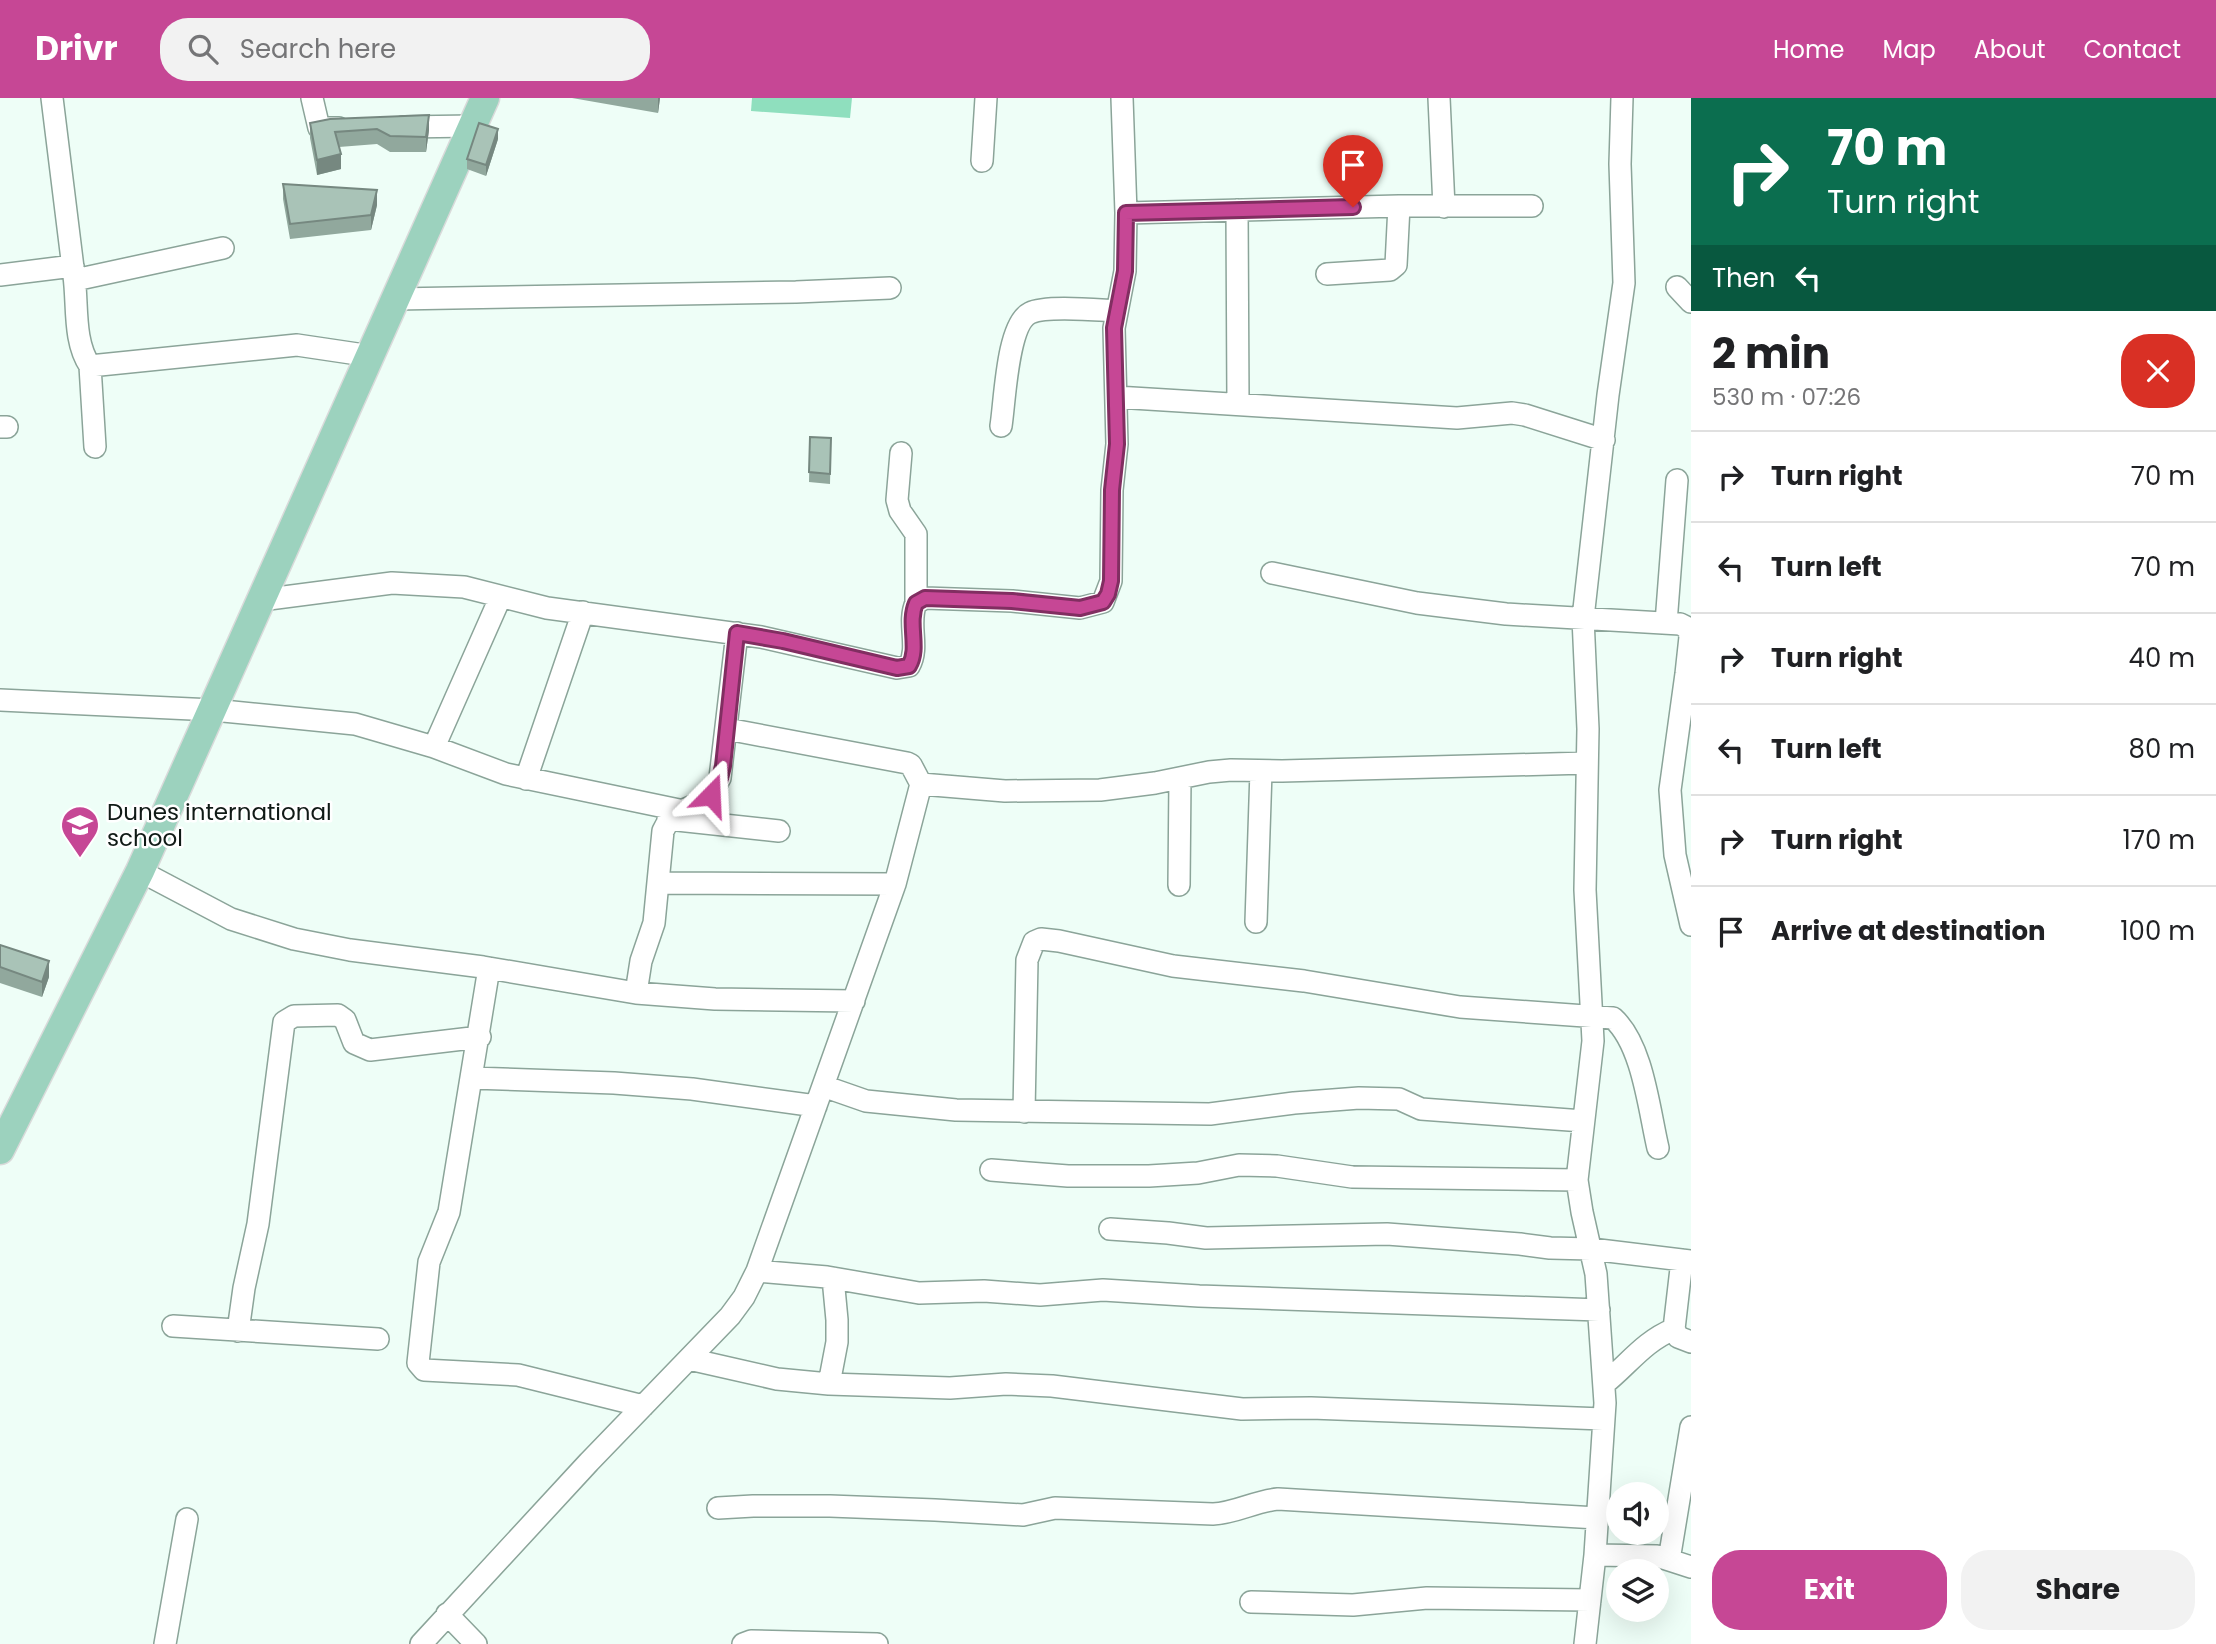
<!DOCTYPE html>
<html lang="en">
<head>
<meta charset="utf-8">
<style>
  :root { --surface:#fff; --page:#f2f2f2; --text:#202124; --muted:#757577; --line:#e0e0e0; --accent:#c64795 }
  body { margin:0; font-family:Poppins,sans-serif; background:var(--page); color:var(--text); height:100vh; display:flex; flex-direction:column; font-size:26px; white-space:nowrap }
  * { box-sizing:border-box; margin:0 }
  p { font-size:23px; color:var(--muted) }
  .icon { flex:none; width:38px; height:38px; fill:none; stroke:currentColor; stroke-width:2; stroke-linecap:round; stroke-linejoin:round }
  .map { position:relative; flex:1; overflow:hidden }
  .drawer { display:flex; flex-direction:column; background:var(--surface); width:525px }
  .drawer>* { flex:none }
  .guide { background:#0b6e4f; color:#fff; overflow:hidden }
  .buttons { position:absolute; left:1606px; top:1384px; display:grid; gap:14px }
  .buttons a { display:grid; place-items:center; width:63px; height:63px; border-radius:50%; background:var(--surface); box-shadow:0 7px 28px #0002; font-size:35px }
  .pin { position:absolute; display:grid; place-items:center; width:60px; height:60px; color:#fff; margin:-72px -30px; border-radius:50% 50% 50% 0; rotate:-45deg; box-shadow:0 0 7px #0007 }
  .pin .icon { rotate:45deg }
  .me { position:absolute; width:77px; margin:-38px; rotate:21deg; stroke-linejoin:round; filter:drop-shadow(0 0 5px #0008) }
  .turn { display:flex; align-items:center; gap:24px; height:147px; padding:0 21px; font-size:32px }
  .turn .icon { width:91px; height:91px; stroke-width:2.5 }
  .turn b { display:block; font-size:49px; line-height:60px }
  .then { display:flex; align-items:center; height:66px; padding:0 21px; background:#0003; gap:14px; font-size:26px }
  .round { display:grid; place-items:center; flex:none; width:74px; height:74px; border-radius:28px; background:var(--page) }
  .summary { display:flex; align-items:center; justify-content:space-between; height:119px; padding:0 21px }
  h1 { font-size:42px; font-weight:700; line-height:52px }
  .primary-button { display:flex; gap:14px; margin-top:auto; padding:14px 21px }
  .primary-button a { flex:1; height:80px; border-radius:28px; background:var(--accent); color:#fff; font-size:28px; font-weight:700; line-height:80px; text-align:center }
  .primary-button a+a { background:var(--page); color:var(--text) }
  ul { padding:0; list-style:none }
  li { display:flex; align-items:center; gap:21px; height:91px; padding:0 21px; border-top:2px solid var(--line) }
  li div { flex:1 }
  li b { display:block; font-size:26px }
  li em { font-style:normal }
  header { display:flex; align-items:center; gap:42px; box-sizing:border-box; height:98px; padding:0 35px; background:var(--accent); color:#fff }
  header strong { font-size:33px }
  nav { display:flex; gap:38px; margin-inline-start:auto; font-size:24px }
  .search { width:490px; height:63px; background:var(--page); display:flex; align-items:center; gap:18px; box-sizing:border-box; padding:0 24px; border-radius:28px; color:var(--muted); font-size:26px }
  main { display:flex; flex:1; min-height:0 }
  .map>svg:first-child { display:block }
  .water { fill:#8fdfbe }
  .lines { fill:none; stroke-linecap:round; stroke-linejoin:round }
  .minor-casing { stroke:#8ba499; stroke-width:24 }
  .major-casing { stroke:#d9dada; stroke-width:31 }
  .minor { stroke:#fff; stroke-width:21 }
  .major { stroke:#9cd2be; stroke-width:28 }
  .wall { fill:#91a89d }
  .shaded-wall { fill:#768880 }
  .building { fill:#a9c3b7; stroke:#768880; stroke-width:2 }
  .route-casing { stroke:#812e61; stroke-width:18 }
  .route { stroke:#c64795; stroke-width:12 }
  .labels { text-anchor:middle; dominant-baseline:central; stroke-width:5; stroke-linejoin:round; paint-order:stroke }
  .poi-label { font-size:23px; fill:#101a16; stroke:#fff; text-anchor:start }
</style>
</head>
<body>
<header>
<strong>Drivr</strong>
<div class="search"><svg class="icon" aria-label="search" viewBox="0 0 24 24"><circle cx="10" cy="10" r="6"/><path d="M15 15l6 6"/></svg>Search here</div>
<nav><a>Home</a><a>Map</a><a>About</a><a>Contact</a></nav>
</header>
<main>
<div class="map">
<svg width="1691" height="1546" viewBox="0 0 1691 1546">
  <rect width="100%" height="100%" fill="#eefef7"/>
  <path class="water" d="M752,0H852L850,20L751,13Z"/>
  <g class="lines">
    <defs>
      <path id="minor" d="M52,0C59,59 67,119 74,178C78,207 73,243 90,268L95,349
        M312,0L319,30H339
        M1439,0L1444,109
        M403,29L473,28
        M982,63L986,0
        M1237,112L1238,305
        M1126,115L1399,108H1532
        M1327,176L1390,172L1396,167L1399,108
        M0,177L73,168
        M75,182L223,150
        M1677,189L1691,204
        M396,201L796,194L890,190
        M90,268L297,247L371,258
        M1116,299L1457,320L1512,315L1525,317L1604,342
        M1001,328C1005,303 1007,226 1030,215C1046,207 1097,212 1117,213
        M0,329H7
        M901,355L897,402L900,413L916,436V505
        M1272,475L1417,505L1506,516L1680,526L1688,530L1690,539L1686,576L1670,692L1675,757L1691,827
        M261,502L392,485L464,489L547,510L761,539L897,570L909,568C920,549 907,525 916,505L925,500L1012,503L1080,510L1103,504L1111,483L1112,392L1117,346L1114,230L1125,173L1126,115L1122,0
        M1666,525L1677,382
        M0,602L213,612L355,626L434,649L506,676L679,712
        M727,631L907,665L911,667L921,686
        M434,649L500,500
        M526,681L583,514
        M668,721L779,733
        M140,773L231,821L294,841L350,852L483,869L636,895L715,901L854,903
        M658,785L895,786
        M1179,787L1180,680
        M1256,824L1261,673
        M489,870L449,1114L429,1164L418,1265L424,1272L518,1277L643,1308
        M636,895L641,863L654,825L663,733C675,708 684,715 703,703C712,698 715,688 720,680L737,535
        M472,980L614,985L692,991L816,1008
        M823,988L866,1003L956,1012L1210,1016L1294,1005L1359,1000L1399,1001L1421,1011L1583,1023
        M1024,1014L1027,862L1034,844L1041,841L1059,843L1173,868L1304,883L1460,909L1613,920C1643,947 1649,1012 1658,1050
        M991,1072L1068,1078H1149L1198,1075L1239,1067L1277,1068L1352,1079L1577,1082
        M1110,1131L1168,1135L1206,1140L1387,1136L1520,1146L1550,1150L1591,1151L1691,1163
        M1682,1162L1674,1231L1678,1239L1691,1244
        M757,1173L827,1179L919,1195L984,1193L1040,1197L1103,1192L1199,1198L1599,1212
        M173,1228L378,1241
        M238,1233L244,1190L258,1126L284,924L294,918L338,917L345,922L354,945L370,952L480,939
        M689,1261L777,1281L829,1286L950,1290L1006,1286L1052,1288L1242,1311L1311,1310L1603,1321
        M829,1286L837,1244V1222L833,1180
        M1604,1286C1629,1266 1643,1244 1674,1231
        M718,1410L753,1408H830L935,1412L1023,1417L1055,1410L1213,1416C1236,1415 1255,1403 1278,1401L1597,1420
        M1595,1457L1657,1458L1691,1469
        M1669,1462L1691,1329
        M1251,1504L1353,1507L1427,1500L1590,1502
        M447,1516L476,1546
        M165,1546L187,1421
        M421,1546L589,1364L730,1218L744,1199L757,1173L895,786L921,686L1005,693L1100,692L1155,685L1209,674L1231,672L1282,673L1586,665
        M743,1546L751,1543L877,1546
        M1585,1546L1595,1457L1605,1305L1596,1176L1582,1114L1577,1082L1593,943L1585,792L1588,631L1583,520L1608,297L1624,185L1620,66L1622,0"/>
      <path id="major" d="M0,1052L140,773L485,0"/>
    </defs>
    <use href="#minor" class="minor-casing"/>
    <use href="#major" class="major-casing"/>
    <use href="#minor" class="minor"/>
    <use href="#major" class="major"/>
  </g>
  <path class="wall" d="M572,0H660L658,15Z
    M310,25L429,32L426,54H390L377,46L339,49L341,71L317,77L310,40Z
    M498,41L486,78L467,71V61Z
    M283,86L377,107L371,132L290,141L283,101Z
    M810,339L831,340L830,386L809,384Z
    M0,847L49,879L42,899L0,885Z"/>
  <path class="shaded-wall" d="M658,0H660L658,15Z
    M429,17V32L426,54V39Z
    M498,31V41L486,78V67Z
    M341,56V71L317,77V62Z
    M377,92V107L371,132V117Z
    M49,863V879L42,899V884Z"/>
  <path class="building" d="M429,17L426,39L390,38L377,31L335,34L341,56L317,62L310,25L330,21Z
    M479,25L498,31L486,67L467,61Z
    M283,86L377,92L371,117L290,126Z
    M810,339L831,340L830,376L809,374Z
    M0,847L49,863L42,884L0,869Z"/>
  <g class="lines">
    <defs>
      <path id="route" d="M711,697L720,680L723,668L737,535L783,543L897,570L909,568C920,550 907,526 916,505L925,500L1012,503L1080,510L1103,504L1108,496L1111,483L1112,392L1117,346L1114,230L1125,173L1126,115L1353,109"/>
    </defs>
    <use href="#route" class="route-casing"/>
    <use href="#route" class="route"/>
  </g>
  <defs>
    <symbol id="school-pin" viewBox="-11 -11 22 30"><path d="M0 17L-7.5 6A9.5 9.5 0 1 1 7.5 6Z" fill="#c64795" stroke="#fff"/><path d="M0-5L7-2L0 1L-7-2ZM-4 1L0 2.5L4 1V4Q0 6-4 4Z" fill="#fff"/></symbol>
  </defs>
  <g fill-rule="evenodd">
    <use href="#school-pin" x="58" y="705" width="44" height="60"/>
  </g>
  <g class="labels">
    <g class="poi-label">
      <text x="107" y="714">Dunes international<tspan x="107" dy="26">school</tspan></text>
    </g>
  </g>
</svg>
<div class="buttons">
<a><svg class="icon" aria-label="sound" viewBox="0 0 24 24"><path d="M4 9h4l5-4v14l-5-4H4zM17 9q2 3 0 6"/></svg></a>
<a><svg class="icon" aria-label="layers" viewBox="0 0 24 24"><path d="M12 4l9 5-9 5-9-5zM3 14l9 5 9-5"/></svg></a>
</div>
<div class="pin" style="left:1353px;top:109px;background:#d93025"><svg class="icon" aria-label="arrive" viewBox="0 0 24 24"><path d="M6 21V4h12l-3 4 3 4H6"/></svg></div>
<svg class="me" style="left:711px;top:697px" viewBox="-20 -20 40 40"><path d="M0-17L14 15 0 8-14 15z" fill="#c64795" stroke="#fff" stroke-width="4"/></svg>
</div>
<section class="drawer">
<div class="guide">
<div class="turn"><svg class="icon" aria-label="right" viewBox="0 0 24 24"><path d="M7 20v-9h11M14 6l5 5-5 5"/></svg><div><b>70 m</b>Turn right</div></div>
<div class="then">Then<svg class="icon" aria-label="left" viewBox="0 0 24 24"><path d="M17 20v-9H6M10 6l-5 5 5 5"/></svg></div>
</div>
<div class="summary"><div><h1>2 min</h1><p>530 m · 07:26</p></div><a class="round" style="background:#d93025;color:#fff"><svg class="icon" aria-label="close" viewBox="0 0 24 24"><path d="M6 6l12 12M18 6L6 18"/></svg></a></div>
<ul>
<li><svg class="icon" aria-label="right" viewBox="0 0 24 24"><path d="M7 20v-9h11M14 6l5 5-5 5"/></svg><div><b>Turn right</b></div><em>70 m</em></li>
<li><svg class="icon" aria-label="left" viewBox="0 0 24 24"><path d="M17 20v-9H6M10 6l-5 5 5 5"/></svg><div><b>Turn left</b></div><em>70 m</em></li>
<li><svg class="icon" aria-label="right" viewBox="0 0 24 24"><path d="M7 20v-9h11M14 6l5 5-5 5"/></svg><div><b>Turn right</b></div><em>40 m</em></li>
<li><svg class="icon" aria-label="left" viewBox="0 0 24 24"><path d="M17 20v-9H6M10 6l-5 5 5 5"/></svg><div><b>Turn left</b></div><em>80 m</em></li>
<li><svg class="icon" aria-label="right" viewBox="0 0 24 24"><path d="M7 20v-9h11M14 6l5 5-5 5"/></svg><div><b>Turn right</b></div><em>170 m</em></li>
<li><svg class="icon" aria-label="arrive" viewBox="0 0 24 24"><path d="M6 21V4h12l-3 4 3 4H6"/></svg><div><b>Arrive at destination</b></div><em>100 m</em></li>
</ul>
<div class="primary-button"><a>Exit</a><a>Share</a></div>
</section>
</main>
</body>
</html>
